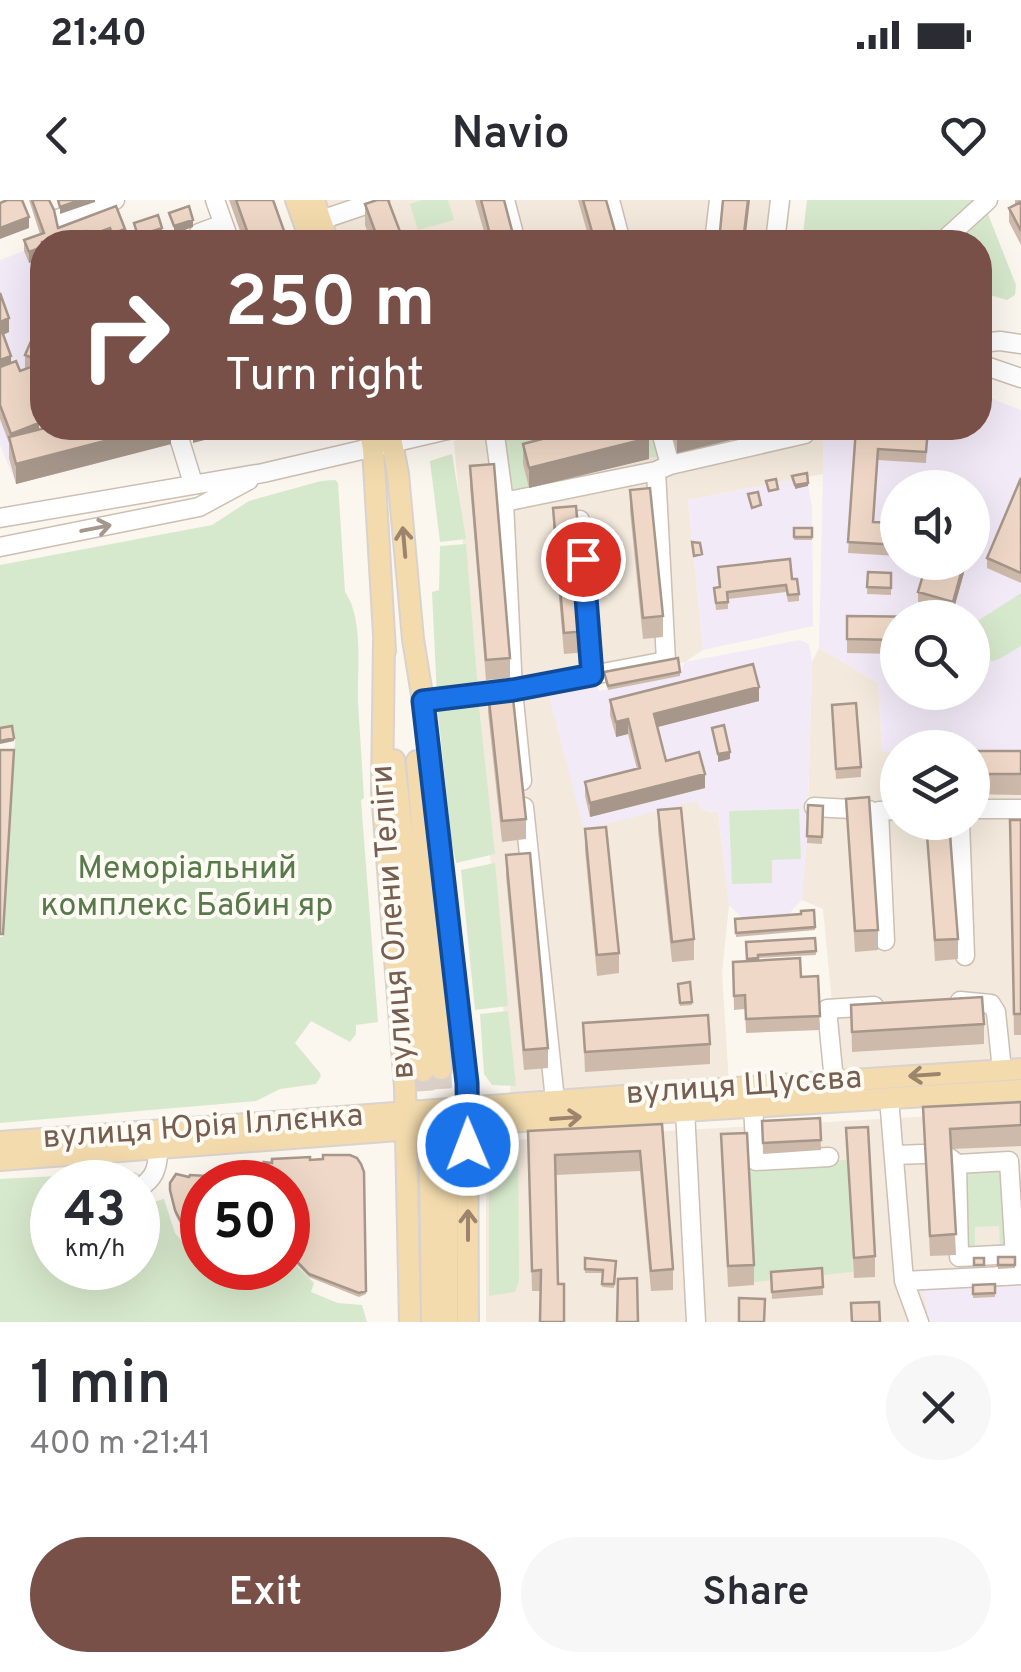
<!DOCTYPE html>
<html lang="en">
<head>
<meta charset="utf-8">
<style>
  :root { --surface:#fff; --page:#f7f7f7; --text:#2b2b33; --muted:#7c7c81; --accent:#795047 }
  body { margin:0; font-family:Overpass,sans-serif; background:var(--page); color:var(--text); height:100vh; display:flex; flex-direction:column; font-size:38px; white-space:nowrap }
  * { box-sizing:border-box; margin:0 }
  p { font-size:32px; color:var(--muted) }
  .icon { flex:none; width:55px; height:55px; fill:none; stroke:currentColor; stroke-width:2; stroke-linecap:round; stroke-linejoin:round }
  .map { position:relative; height:1122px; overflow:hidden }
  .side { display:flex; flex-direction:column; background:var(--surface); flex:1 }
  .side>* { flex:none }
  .hud { position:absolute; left:30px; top:30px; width:962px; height:210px; border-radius:40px; box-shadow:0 10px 40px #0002; background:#795047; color:#fff; overflow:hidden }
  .fabs { position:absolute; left:880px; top:270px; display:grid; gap:20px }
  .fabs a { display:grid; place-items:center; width:110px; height:110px; border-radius:50%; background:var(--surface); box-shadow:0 10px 40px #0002; font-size:50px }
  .speed { position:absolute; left:30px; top:960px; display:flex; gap:20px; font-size:50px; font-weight:700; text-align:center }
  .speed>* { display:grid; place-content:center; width:130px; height:130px; border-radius:50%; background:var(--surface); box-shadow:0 10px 40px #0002; line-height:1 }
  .speed small { font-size:25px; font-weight:400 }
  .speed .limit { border:15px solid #d22; background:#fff; color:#111 }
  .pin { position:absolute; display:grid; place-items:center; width:85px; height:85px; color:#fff; margin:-42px; border:5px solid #fff; border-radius:50%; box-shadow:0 2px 10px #0007 }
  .me { position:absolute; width:110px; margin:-55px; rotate:359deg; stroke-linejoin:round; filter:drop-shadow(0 0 8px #0008) }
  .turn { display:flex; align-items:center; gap:35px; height:210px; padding:0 30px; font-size:45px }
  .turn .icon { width:130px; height:130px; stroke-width:2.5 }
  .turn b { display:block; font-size:70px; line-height:85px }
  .round { display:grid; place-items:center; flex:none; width:105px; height:105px; border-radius:52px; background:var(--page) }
  .headline { display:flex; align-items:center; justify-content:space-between; height:170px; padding:0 30px }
  h1 { font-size:60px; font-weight:600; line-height:75px }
  .cta { display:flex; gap:20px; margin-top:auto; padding:20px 30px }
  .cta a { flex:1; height:115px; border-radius:60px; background:var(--accent); color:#fff; font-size:40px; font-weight:600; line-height:115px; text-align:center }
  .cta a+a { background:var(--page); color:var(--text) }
  .status { display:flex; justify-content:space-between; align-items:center; height:70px; padding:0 50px; background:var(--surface); direction:ltr }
  .status svg { height:28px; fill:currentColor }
  header { display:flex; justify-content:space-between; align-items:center; height:130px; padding:0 30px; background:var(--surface); font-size:45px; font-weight:600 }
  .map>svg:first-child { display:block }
  .residential { fill:#f3e9dc }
  .education { fill:#f3eaf8; fill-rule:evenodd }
  .green { fill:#d7e9cc }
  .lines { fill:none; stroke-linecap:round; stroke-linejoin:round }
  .major-tunnel { stroke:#dad0c7; stroke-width:20; stroke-dasharray:20 10; stroke-linecap:butt }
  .minor-casing { stroke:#cdbfb3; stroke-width:21 }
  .major-casing { stroke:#d9d2ce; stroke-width:24 }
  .minor { stroke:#fff; stroke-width:18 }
  .major { stroke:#f3dbad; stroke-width:20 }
  .wall { fill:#cebaab }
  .shaded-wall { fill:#a7978b }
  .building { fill:#efd8c7; stroke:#a7978b; stroke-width:2.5 }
  .oneway { stroke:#a6978e }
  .oneway2 { stroke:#9c846d }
  .route-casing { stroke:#114b97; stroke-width:25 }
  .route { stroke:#1a73e8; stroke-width:18 }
  .labels { text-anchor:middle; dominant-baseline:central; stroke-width:8; stroke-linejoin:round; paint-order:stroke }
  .park-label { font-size:32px; fill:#567a4a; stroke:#fefaf4 }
  .street-label { font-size:32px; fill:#765f51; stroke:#fefaf4 }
</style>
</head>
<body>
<div class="status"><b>21:40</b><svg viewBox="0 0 49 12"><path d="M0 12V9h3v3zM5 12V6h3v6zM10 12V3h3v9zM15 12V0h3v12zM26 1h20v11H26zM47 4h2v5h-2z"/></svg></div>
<header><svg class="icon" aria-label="back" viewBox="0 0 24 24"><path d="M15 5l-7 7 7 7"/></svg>Navio<svg class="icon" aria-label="heart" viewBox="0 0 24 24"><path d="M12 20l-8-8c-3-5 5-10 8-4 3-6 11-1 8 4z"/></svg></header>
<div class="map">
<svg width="1021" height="1122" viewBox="0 0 1021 1122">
  <rect width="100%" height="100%" fill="#fbf6ee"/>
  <path class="residential" d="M326,0H770L765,42H341Z
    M508,228H824L823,274L688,300L703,450L685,462L552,491L697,601L708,612H718L729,705L722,772L729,883L511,896L454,241Z
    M819,448L878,483L882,551L897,552L898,622H972L973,556L1021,559V864L839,876L823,709L802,700L808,612L812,462Z
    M1021,911V1122H486V950L493,941Z"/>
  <path class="education" d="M42,44V228H181L185,241L16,284L0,245V60Z
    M980,194L1021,210V559L973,556L972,548H898L897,552H882L878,483L819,448L824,228H980ZM898,288H972V362H898ZM898,418H972V492H898Z
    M807,277L812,308L813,426L703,450L688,300Z
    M800,440L809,444L812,462L807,643L802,700L784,719L746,722L729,705L718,612L703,611L696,601L584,630L548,494L552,491L595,481L599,491L679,476L685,462Z
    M1021,1081V1122H929L923,1087Z"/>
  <path class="green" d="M422,0H448L454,20L418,30L410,4Z
    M807,0H975L931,42H802Z
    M988,14L1016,85L1015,95L1007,100L980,92V42H958Z
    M557,228H652L659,257L524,264L529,288L514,292L504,265L502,240Z
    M452,254L466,339L440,342L430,261Z
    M335,280L338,283L345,392C364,419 357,469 358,502C360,534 362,566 364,598L361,600L378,822L356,825V834L350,842L311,821L295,843L320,873L321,876L316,884L280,889L256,901L0,923V737H3L15,542L14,528L0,530V365L212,325L249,301L321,281Z
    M466,344L478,491L437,497L432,392L439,390L440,346Z
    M1021,393V446C1006,455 991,468 974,459L973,424Z
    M478,498L495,654L456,663L451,638L437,503Z
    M799,609L801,659L772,660V683L732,684L729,611Z
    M495,663L508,806L475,810L461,670Z
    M508,811L516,886L492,885L484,874L480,814Z
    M518,940L519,1080L515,1092L489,1096V950L495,942Z
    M847,960L853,1072L754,1082L747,963Z
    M1005,968L1008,1049H1000L999,1026L975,1027V1050H966L963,969Z
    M134,972L141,975L116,982H52V1068H138V1006L164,999L175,1033L185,1045L202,1046V1068H288V1057L314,1083L311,1092L338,1103L362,1105L367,1122H0V979Z"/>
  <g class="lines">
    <path class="major-tunnel" d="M441,869L447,960
      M423,871L430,963"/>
    <defs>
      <path id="minor" d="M215,0L230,42
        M505,0L516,42
        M610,0L621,42
        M54,20L115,0
        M321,20L380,0
        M199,33L223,24
        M714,42L719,0
        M775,42L780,0
        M942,42L988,0
        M980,143L1000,141L1021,144
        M980,164L1021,178
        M176,228L193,283
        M494,228L504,302L513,490L522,581
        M660,228L670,265
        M504,302L656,271L670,265L805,234L804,228
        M0,318L263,273L456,228
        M580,320L592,475
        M0,347L199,307L249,280
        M423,501L513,490L666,461L656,271
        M524,607L555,900
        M814,607L869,610
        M972,609H1021
        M960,622L965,756
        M885,741L879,611L898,610
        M960,801L991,804L996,812L1002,870
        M834,881L827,809L874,806
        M889,898L904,1081L919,1122
        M753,906L756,961L829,957
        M685,910L696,1122
        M894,955L924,954
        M950,958L957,964L1009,961L1016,1075
        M957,964L959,1057L1015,1054
        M138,989C154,979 158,969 158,950
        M904,1081L1021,1075"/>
      <path id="major" d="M296,0L311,42
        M314,0L328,42
        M369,228L373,248L385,451
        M389,228L398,274L413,439L423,501L467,883L468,1122
        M384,442L382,592L405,887L410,1122
        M394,560L407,673L423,871
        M417,561L441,869
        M0,942C340,918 680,890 1021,869
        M0,960L491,923L1021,890
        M430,963L432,1122
        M447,1122V960"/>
    </defs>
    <use href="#minor" class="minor-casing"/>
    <use href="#major" class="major-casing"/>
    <use href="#minor" class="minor"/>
    <use href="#major" class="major"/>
  </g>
  <path class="wall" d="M29,0H49L58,28L116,6L125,40L118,42H111L110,38L98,42H42V58L29,63L24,51V40L40,34Z
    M229,0H273L288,42H244Z
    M475,0H504L515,42H487Z
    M578,0H606L618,42H590Z
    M1015,0H1021V45L1009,22V8L1015,5Z
    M365,4L404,42H371L365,25Z
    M0,93L9,132L3,135L11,163L20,171L25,169V155L42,116V215L37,217L39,229L171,228V244L16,284L9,258V243L0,219Z
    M671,228H781L677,253Z
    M856,228H928L926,263L878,260L873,322L898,323V356L848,353Z
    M523,244L649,259L529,288L523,264Z
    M470,266L510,458V478L486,480L470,286Z
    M1021,278V383L987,368V358Z
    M630,290L663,416V437L643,439L630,311Z
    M553,308L587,431V452L564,454L553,329Z
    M794,328H812V340H794Z
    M927,362H967L953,412L918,402V392Z
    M718,367L792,379L799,394V401L788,402L786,392L728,399V409L716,410L714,388L720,387Z
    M868,372L891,373V395L867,394Z
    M847,416L898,418V454L847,453Z
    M604,472H680V476L608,490Z
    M488,491L526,619V639L502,642L488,512Z
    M610,500L759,501L657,527L666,561L705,588L590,617L585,596V582L637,569L628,534L616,537L610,515Z
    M832,505L861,567V577L836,579Z
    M972,551H1021V595L972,594Z
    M846,599L878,730V750L855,752Z
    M808,605L823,606L822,644L807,643Z
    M658,610L694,739V760L672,762L658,631Z
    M1010,620H1021V835H1014Z
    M926,622L958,739V759L935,761Z
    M585,629L619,753V773L597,776L585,650Z
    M506,655L548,848V868L524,870L506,676Z
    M814,710L815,730L736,737L735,719L801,714Z
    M815,738L816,755L758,758V761L801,777L818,776L820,830L746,833L745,809L734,810L733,762L747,761L746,742Z
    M690,782L692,805L680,806L678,784Z
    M851,805L984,824V844L852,852Z
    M583,823L710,844V864L585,872Z
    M1021,902V946L951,949L956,1055L930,1056L923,907Z
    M820,918L821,950L763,954L762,921Z
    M662,924L673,1069V1090L651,1091L640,971L556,975L541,1091H532L528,931Z
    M846,928L875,1056V1077L854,1078Z
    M721,934L754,1065V1085L728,1087Z
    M323,955H350L357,958L361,964L364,972L366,1094L359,1097L309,1077L288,1055V982H202V1046L185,1045L186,1035L175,1014L170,993V983L176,974L189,977L190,975L261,979L266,972L264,962L272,963V959L310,957V960L323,959Z
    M998,1057H1015V1068L998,1069Z
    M585,1058L616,1061L614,1088L602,1087L603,1073H585Z
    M822,1068L823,1095L772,1099L771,1072Z
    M995,1084V1097L973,1098V1085Z"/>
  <path class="shaded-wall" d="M80,0H95V2L60,14V7Z
    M748,0H750L745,42H743Z
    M29,17V28L0,39V28Z
    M193,20V27L174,34V26Z
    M110,28V38L98,42H88V36Z
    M162,28V35L138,42V36Z
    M125,29V40L112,42V34Z
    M86,31V42H61V40Z
    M42,47V58L29,63V52Z
    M9,118V132L0,136V122Z
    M11,156V170L0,174V160Z
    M42,201V215L32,219V205Z
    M39,223V237L11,244V234Z
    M155,228H171V244L16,284V264Z
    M193,228H251L193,243Z
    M697,228H781L677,253V233Z
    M649,238V259L529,288V268Z
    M808,283V286L795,289V285Z
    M964,362H967L953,412V402Z
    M759,487V501L654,528V514Z
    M628,519V534L616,537V522Z
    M14,538V541L0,544V541Z
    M730,552V559L718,562V554Z
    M705,574V588L590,617V603Z"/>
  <path class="building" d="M7,0H22L29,17L0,28V3Z
    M32,0H49L54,10L58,28L116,6L125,29L112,34L110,28L88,36L86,31L61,40V42H42V47L29,52L24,40L44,33Z
    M58,0H80L60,7Z
    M236,0H273L288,42H251Z
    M377,0H388L404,42H379L365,4Z
    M481,0H504L515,42H492Z
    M583,0H606L618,42H595Z
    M723,0H748L743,42H719Z
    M1021,2V31L1009,8Z
    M189,6L193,20L174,26L169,13Z
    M158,15L162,28L138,36L134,23Z
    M0,93L9,118L0,122Z
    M42,116V162L25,155Z
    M0,126L11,156L0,160Z
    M16,161L20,171L42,163V201L32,205L39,223L11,234L0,205V167Z
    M45,228H155L16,264L9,237Z
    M584,228H647L649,238L529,268L523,244Z
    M676,228H697L677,233Z
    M856,228H928L926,252L878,249L873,322L898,323V345L848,342Z
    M494,264L510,458L486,460L470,266Z
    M807,273L808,283L795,285L792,276Z
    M1021,278V373L987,358Z
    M776,279L778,289L769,291L766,281Z
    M650,288L663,416L643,418L630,290Z
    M758,292L761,305L752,308L748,294Z
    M576,306L587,431L564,433L553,308Z
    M794,328H812V337H794Z
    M692,342L700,343L702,354L694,356Z
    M790,359L792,379H797L799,394L788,395L786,385L727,392L728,402L716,403L714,388L720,387L718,367Z
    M927,362H964L953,402L918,392Z
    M868,372L891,373V388L867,387Z
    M847,416L936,417V418H898V440L847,439Z
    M678,458L680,472L608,486L604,472Z
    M753,464L759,487L654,514L666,561L699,552L705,574L590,603L585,582L640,568L628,519L616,522L610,500Z
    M512,489L526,619L502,621L488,491Z
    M856,503L861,567L836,569L832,505Z
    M724,525L730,552L718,554L712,528Z
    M12,526L14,538L0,541V528Z
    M0,550H14L3,734H0Z
    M972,551H1021V574H972Z
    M869,597L878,730L855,731L846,599Z
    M808,605L823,606L822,637L807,636Z
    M681,608L694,739L672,742L658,610Z
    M1010,620H1021V814H1014Z
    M926,622H949L958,739L935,740Z
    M606,627L619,753L597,755L585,629Z
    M530,653L548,848L524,850L506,655Z
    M814,710L815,727L736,733L735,719L801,714V711Z
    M815,738L816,751L758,755V758L747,759L746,742Z
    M800,758L801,777L818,776L820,816L746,819L745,795L734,796L733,762Z
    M690,782L692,802L680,803L678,784Z
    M982,797L984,824L852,832L851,805Z
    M708,815L710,844L585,852L583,823Z
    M1021,902V925L950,929L956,1034L930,1036L923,907Z
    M820,918L821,940L763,943L762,921Z
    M662,924L673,1069L651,1071L640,951L555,955L558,1084H564V1122H540L541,1070L532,1071L528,931Z
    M868,927L875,1056L854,1058L846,928Z
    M747,933L754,1065L728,1066L721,934Z
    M323,955H350L357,958L361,964L364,972L366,1091L359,1093L309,1074L288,1052V982H202V1042H185L186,1032L175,1010L170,990V983L176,974L189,977L190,975L261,979L267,970L264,962L272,963V959L310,957V960L323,959Z
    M998,1057H1015V1065H998Z
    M585,1058L616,1061L614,1084H602L603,1070L585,1069Z
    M974,1058H984V1065H974Z
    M822,1068L823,1087L772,1092L771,1072Z
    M637,1078L638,1122H617L618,1079Z
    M995,1084V1093L973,1094V1085Z
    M739,1098L765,1099L764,1122H739Z
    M879,1102L880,1122H852L851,1103Z"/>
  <defs><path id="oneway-shaft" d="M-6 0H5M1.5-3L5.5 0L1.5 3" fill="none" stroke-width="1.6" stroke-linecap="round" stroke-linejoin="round" transform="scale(2.5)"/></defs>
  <use class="oneway" href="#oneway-shaft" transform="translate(96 328) rotate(-11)"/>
  <g class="oneway2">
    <use href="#oneway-shaft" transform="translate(404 342) rotate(-95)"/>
    <use href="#oneway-shaft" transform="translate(924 875) rotate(176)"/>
    <use href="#oneway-shaft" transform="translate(566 918) rotate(-4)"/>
    <use href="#oneway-shaft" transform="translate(468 1025) rotate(-90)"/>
  </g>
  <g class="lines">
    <defs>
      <path id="route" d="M468,945L467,883L423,501L513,490L592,475L583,359"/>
    </defs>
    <use href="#route" class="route-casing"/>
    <use href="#route" class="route"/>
  </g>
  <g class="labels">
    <g class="park-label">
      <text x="187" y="670">Меморіальний<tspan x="187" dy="37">комплекс Бабин яр</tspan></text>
    </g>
    <g class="street-label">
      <text transform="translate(394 722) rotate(-94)">вулиця Олени Теліги</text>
      <text transform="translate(744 887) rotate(-4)">вулиця Щусєва</text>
      <text transform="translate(203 928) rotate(-4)">вулиця Юрія Іллєнка</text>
    </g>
  </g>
</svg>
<div class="fabs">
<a><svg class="icon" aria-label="sound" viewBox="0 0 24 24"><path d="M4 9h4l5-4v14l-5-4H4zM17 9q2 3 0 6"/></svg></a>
<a><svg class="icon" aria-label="search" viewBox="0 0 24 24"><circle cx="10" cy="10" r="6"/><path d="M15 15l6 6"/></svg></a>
<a><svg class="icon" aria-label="layers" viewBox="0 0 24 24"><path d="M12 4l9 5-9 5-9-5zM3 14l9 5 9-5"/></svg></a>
</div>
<div class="speed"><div>43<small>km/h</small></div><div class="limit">50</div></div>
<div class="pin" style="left:583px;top:359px;background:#d93025"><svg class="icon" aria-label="arrive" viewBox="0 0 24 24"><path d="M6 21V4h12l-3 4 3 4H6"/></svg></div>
<svg class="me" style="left:468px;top:945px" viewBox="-20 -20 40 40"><circle r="17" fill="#1a73e8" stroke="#fff" stroke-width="3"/><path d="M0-11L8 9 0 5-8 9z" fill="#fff"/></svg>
<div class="hud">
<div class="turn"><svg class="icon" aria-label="right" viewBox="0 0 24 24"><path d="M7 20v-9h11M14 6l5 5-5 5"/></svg><div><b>250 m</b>Turn right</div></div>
</div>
</div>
<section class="side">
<div class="headline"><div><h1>1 min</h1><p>400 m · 21:41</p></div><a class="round"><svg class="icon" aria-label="close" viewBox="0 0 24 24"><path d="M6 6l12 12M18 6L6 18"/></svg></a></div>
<div class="cta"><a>Exit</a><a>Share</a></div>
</section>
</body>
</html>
